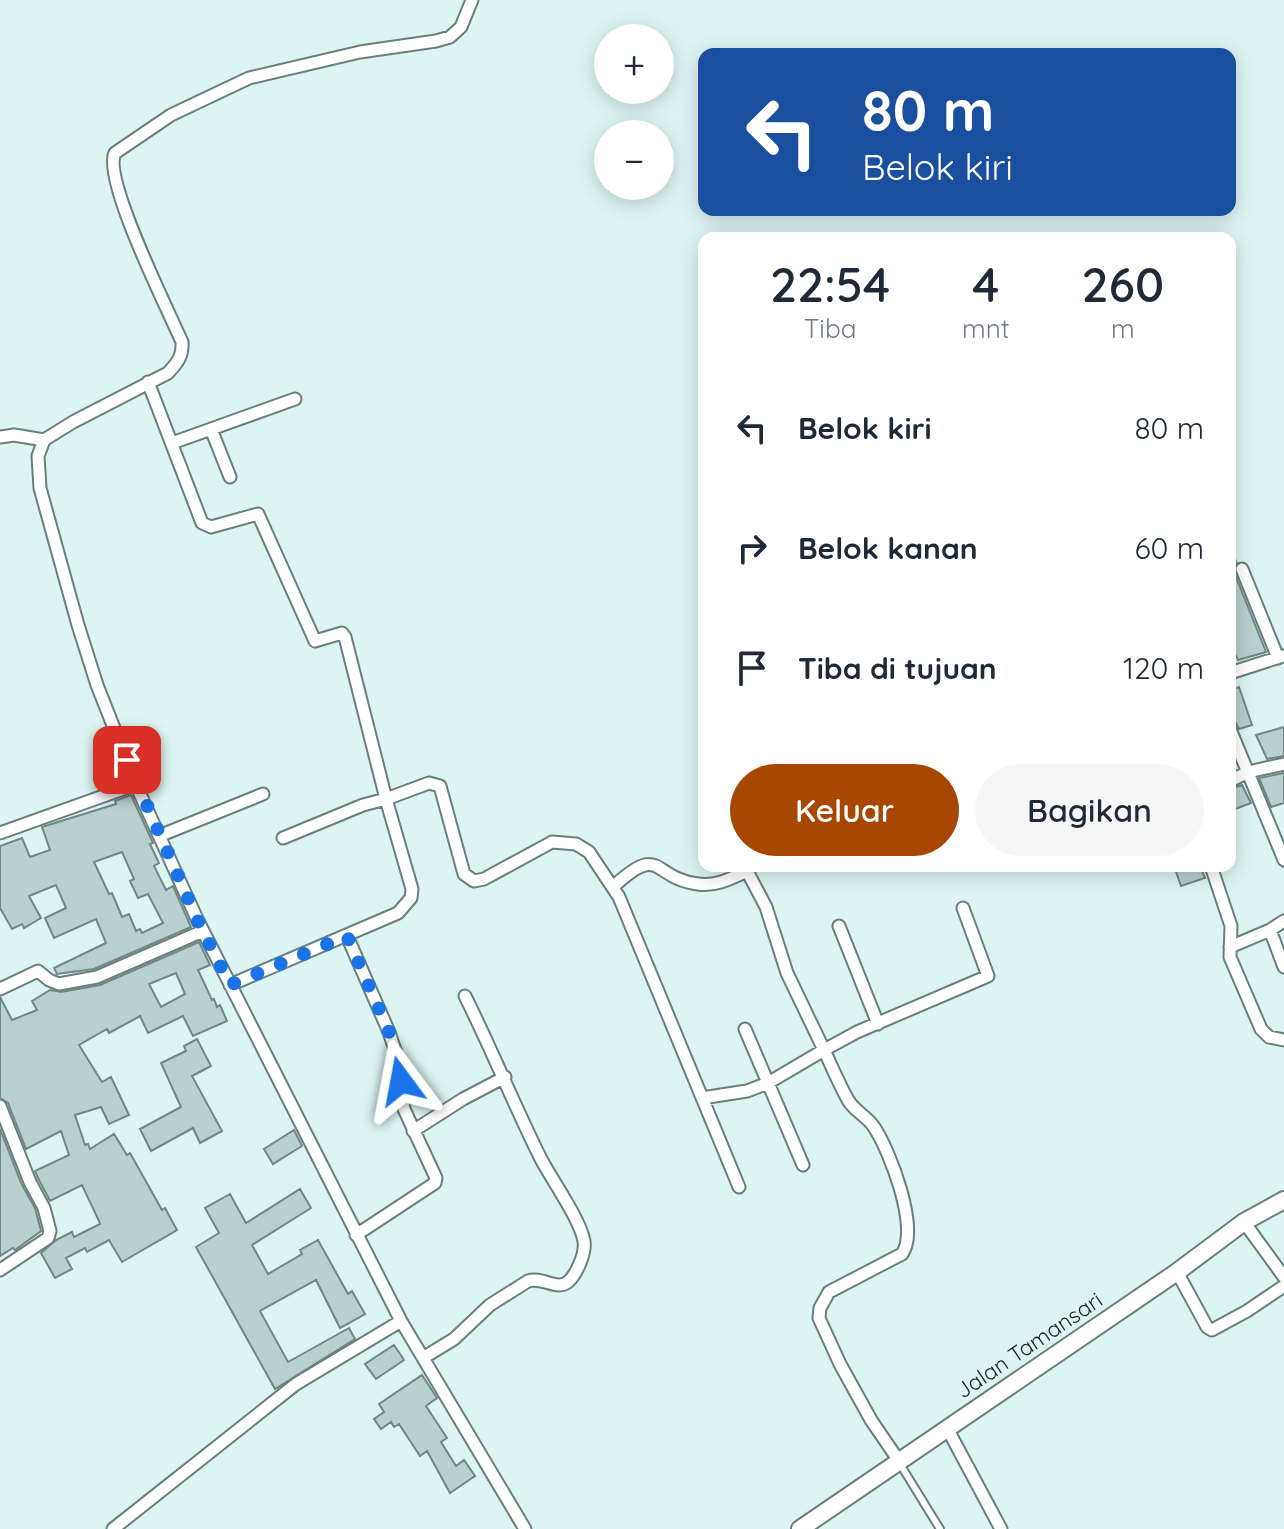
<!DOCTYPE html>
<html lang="id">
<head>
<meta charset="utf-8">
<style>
  :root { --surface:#fff; --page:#f6f6f7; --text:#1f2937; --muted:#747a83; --accent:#a84702 }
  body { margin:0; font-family:Quicksand,sans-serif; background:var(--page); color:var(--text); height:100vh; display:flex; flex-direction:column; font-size:30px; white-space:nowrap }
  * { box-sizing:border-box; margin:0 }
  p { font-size:26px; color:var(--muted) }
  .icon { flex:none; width:44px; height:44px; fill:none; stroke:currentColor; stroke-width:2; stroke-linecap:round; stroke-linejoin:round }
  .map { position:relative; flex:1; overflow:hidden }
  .side { position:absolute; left:698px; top:232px; width:538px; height:640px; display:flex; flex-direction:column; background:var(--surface); border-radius:16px; box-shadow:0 4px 20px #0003 }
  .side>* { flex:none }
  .banner { position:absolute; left:698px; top:48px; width:538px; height:168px; border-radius:16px; box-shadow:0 4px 20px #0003; background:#1a4fa0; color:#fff; overflow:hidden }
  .tools { position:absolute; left:594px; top:24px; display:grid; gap:16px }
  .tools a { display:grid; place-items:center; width:80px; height:80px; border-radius:50%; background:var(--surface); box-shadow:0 4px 20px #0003; font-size:40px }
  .pin { position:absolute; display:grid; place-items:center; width:68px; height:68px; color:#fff; margin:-34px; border-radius:16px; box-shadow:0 4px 12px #0006 }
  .me { position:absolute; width:88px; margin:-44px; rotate:347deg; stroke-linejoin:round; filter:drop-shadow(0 0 6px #0008) }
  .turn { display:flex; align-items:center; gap:28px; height:168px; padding:0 32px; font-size:36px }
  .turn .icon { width:104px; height:104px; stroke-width:2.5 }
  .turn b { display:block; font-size:56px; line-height:68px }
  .eta { display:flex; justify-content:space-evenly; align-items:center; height:136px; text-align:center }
  .eta b { font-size:48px; font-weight:600; line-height:56px }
  .action { display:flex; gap:16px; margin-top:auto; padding:16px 32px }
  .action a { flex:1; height:92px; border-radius:48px; background:var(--accent); color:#fff; font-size:32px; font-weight:600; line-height:92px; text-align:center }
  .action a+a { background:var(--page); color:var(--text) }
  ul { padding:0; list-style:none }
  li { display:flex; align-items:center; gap:24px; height:120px; padding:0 32px }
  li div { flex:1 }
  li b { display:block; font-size:30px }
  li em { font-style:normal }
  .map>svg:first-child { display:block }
  .building { fill:#b8d0ce; stroke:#718785; stroke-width:2; fill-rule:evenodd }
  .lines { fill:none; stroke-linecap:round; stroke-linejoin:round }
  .lane-casing { stroke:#687f7d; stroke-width:10 }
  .street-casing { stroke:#687f7d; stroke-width:15 }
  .secondary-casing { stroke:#687f7d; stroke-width:20 }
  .lane { stroke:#fff; stroke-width:6 }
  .street { stroke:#fff; stroke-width:11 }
  .secondary { stroke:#fff; stroke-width:16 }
  .route { stroke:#1a73e8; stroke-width:14; stroke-dasharray:0 25.2 }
  .labels { text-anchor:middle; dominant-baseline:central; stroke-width:8; stroke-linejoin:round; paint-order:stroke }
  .street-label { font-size:22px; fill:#17201f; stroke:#dcf5f3 }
</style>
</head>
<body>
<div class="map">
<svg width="1284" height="1529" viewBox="0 0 1284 1529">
  <rect width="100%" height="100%" fill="#dcf5f3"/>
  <path class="building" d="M1230,549L1237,563L1234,572L1266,652L1238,660L1234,652L1230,654Z
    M1239,687L1252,725L1239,729L1236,723L1230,721V690Z
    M1284,727V756L1267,759L1256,735Z
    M1284,773V803L1271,807L1259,778Z
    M1242,785L1251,803L1230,811V789Z
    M131,795L153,843L150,844L159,863L154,866L166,890L173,886L191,927L94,969L57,974L54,968L106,943L96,919L54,938L45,918L66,908L56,885L29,896L41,918L24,928L22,924L12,929L0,908V846L22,838L30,857L50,850L42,827L116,804L115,801ZM122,852L134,879L130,881L138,898L148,894L163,923L142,933L140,929L136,931L129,914L122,917L112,893L109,894L94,862Z
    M1174,866H1200L1205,878L1181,886Z
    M199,942L210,965L198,970L212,1000L214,999L217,1007L220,1005L227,1021L193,1036L183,1016L148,1033L140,1016L109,1033L107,1029L79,1045L102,1082L111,1077L129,1115L109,1124L101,1107L75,1115L85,1145L88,1144L90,1149L114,1134L127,1155L130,1153L162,1210L165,1208L177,1230L122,1262L109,1240L87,1252L85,1248L66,1258L72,1269L55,1278L41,1253L56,1240L72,1232L74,1237L100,1224L99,1221L82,1185L50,1201L38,1178L35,1171L69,1155L61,1131L26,1149L8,1103L0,1098V997L12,1020L37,1010L32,1001L50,990L61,992L100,985ZM176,973L185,994L161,1007L149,984Z
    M197,1039L211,1066L192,1076L222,1131L200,1143L193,1128L151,1151L140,1129L181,1107L161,1063L186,1051L184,1046Z
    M0,1129L22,1185L35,1208L41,1231L15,1250L13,1248L0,1256Z
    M294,1130L302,1146L273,1164L264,1149Z
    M300,1189L311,1208L252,1245L268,1274L302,1254L300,1250L318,1240L348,1294L352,1291L365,1314L340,1328L316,1280L260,1311L288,1362L349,1328L355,1339L275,1389L196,1247L219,1233L205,1208L230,1194L246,1223Z
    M394,1345L404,1360L376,1379L365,1364Z
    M422,1375L437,1398L426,1406L447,1438L441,1442L456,1466L464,1460L475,1476L450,1493L427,1451L420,1456L399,1424L394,1427L391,1422L381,1429L374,1419L384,1412L379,1404Z"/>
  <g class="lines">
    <defs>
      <path id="lane" d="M900,1464L940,1529"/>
      <path id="street" d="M472,0L461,27L450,37L436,41L360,52L249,78L171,115L115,153C102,178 168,310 182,342C183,356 178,362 168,373L73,422L44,440L38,456L40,488L78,625L97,685L140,794L198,921L401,1321L525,1529
        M148,382L202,523L211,527L258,514L315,641L342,633L345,637L386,799L429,783L440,786L464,874L474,881L484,879L552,842L576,844L589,852L619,897L739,1187
        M211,429L230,477
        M0,437L14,435L44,440
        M172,443L295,399
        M1242,569L1278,658
        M1230,673L1283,656
        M1230,729L1284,860
        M1230,781L1248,772L1284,764
        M0,833L137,784
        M159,836L263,794
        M1211,866L1231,926L1230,957L1261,1029L1269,1037L1284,1040
        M614,886C662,842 651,878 698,884C715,887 732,878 747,871L766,907L787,973L824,1050L857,1032L988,976L963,908
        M1284,921L1270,930L1284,967
        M839,926L878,1024
        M347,936L389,1032L395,1050L404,1109L436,1178L435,1183L356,1235
        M1230,947L1270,930
        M230,985L398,913L411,898L412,889L386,799L363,805L283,838
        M0,989L38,971L49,980L59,984L97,977L203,931
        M745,1029L803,1165
        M702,1098L747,1091L768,1083L824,1050C832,1067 839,1084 848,1100C854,1111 867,1116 874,1127C890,1151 920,1229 902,1254L829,1292L820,1308L819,1318L840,1364L871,1420L899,1461
        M0,1106L30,1182L44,1208L50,1231L48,1238L0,1270
        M413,1131L463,1099L505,1077
        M1244,1222L1284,1277
        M1177,1272L1207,1327L1212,1330L1247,1311L1284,1286
        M423,1358L454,1339L490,1305L528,1281C542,1276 558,1292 569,1281C577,1273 586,1253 584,1241C580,1219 552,1180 541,1159C514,1105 492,1050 465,996
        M947,1428L1001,1529
        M113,1529L296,1384L401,1321"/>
      <path id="secondary" d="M800,1529L1177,1272L1244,1222L1284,1200"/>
    </defs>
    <use href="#lane" class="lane-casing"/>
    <use href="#street" class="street-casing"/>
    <use href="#secondary" class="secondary-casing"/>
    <use href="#lane" class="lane"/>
    <use href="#street" class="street"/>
    <use href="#secondary" class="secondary"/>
  </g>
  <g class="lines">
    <path class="route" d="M127,760L198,921L230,985L347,936L389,1032L401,1081"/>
  </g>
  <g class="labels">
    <g class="street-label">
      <text transform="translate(1029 1345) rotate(-34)">Jalan Tamansari</text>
    </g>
  </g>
</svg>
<div class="tools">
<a>+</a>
<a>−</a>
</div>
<div class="pin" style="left:127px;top:760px;background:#d93025"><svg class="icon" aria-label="arrive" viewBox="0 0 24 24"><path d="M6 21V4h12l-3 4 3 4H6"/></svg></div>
<svg class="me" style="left:401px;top:1081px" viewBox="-20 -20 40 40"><path d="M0-17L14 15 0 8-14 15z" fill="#1a73e8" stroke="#fff" stroke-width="4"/></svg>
<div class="banner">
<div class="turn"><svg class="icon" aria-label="left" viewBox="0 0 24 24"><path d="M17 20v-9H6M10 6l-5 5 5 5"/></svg><div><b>80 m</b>Belok kiri</div></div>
</div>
<section class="side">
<div class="eta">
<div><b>22:54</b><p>Tiba</p></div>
<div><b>4</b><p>mnt</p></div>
<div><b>260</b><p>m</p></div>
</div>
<ul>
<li><svg class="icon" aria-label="left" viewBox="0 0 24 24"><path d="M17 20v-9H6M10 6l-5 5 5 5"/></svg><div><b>Belok kiri</b></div><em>80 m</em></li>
<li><svg class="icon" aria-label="right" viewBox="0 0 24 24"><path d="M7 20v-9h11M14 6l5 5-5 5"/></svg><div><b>Belok kanan</b></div><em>60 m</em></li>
<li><svg class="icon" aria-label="arrive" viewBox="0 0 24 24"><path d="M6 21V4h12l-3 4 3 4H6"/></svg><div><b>Tiba di tujuan</b></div><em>120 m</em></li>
</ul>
<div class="action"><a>Keluar</a><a>Bagikan</a></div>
</section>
</div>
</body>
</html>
